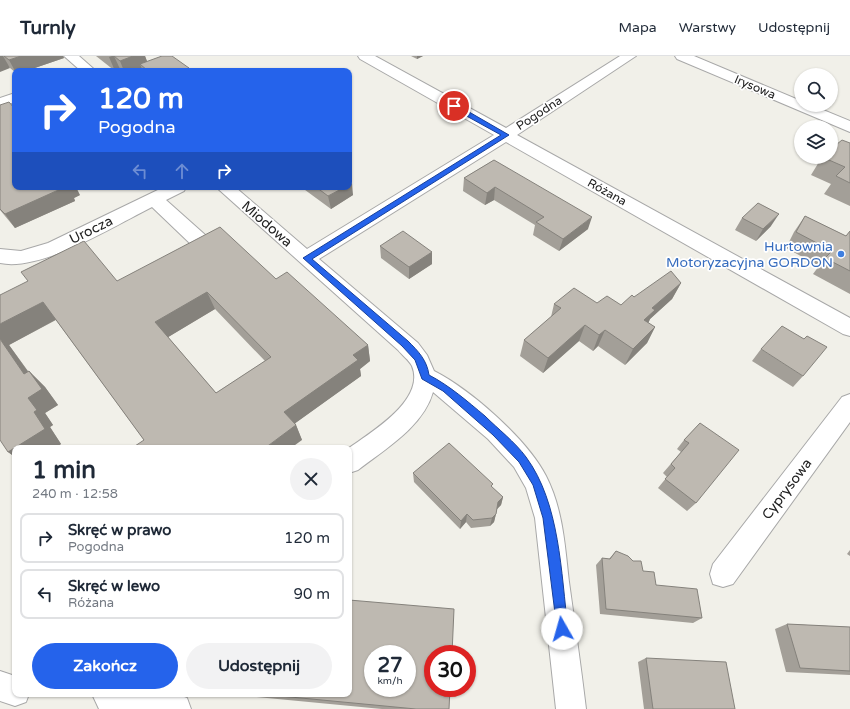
<!DOCTYPE html>
<html lang="pl">
<head>
<meta charset="utf-8">
<style>
  :root { --surface:#fff; --page:#f2f2f3; --text:#1f2937; --muted:#747a83; --line:#e0e1e3; --accent:#2563eb }
  body { margin:0; font-family:"Varela Round",sans-serif; background:var(--page); color:var(--text); height:100vh; display:flex; flex-direction:column; font-size:15px; white-space:nowrap }
  * { box-sizing:border-box; margin:0 }
  p { font-size:13px; color:var(--muted) }
  .icon { flex:none; width:22px; height:22px; fill:none; stroke:currentColor; stroke-width:2; stroke-linecap:round; stroke-linejoin:round }
  .map { position:relative; flex:1; overflow:hidden }
  .sheet { position:absolute; left:12px; top:389px; width:340px; height:252px; display:flex; flex-direction:column; background:var(--surface); border-radius:8px; box-shadow:0 1px 3px #0004 }
  .sheet>* { flex:none }
  .banner { position:absolute; left:12px; top:12px; width:340px; height:122px; border-radius:8px; box-shadow:0 1px 3px #0004; background:#2563eb; color:#fff; overflow:hidden }
  .tools { position:absolute; left:794px; top:12px; display:grid; gap:8px }
  .tools a { display:grid; place-items:center; width:44px; height:44px; border-radius:50%; background:var(--surface); box-shadow:0 1px 3px #0004; font-size:20px }
  .speed { position:absolute; left:364px; top:589px; display:flex; gap:8px; font-size:20px; font-weight:700; text-align:center }
  .speed>* { display:grid; place-content:center; width:52px; height:52px; border-radius:50%; background:var(--surface); box-shadow:0 1px 3px #0004; line-height:1 }
  .speed small { font-size:10px; font-weight:400 }
  .speed .limit { border:6px solid #d22; background:#fff; color:#111 }
  .pin { position:absolute; display:grid; place-items:center; width:34px; height:34px; color:#fff; margin:-17px; border:2px solid #fff; border-radius:50%; box-shadow:0 1px 4px #0007 }
  .me { position:absolute; width:44px; margin:-22px; rotate:353deg; stroke-linejoin:round; filter:drop-shadow(0 0 3px #0008) }
  .turn { display:flex; align-items:center; gap:14px; height:84px; padding:0 20px; font-size:18px }
  .turn .icon { width:52px; height:52px; stroke-width:2.5 }
  .turn b { display:block; font-size:28px; line-height:34px }
  .lanes { display:flex; align-items:center; height:38px; padding:0 20px; background:#0003; justify-content:center; gap:20px; direction:ltr }
  .lanes .off { opacity:.35 }
  .round { display:grid; place-items:center; flex:none; width:42px; height:42px; border-radius:21px; background:var(--page) }
  .summary { display:flex; align-items:center; justify-content:space-between; height:68px; padding:0 20px }
  h1 { font-size:24px; font-weight:700; line-height:30px }
  .action { display:flex; gap:8px; margin-top:auto; padding:8px 20px }
  .action a { flex:1; height:46px; border-radius:24px; background:var(--accent); color:#fff; font-size:16px; font-weight:700; line-height:46px; text-align:center }
  .action a+a { background:var(--page); color:var(--text) }
  ul { padding:0; list-style:none }
  li { display:flex; align-items:center; gap:12px; height:50px; margin:0 8px 6px; padding:0 12px; border:2px solid var(--line); border-radius:8px }
  li div { flex:1 }
  li b { display:block; font-size:15px }
  li em { font-style:normal }
  header { display:flex; align-items:center; gap:24px; box-sizing:border-box; height:56px; padding:0 20px; background:var(--surface); border-bottom:1px solid var(--line) }
  header strong { font-size:19px }
  nav { display:flex; gap:22px; margin-inline-start:auto; font-size:14px }
  .map>svg:first-child { display:block }
  .lines { fill:none; stroke-linecap:round; stroke-linejoin:round }
  .minor-casing { stroke:#a8a8a8; stroke-width:2 }
  .minor { fill:#fff; fill-rule:evenodd }
  .wall { fill:#a39f98; fill-rule:evenodd }
  .shaded-wall { fill:#85827c }
  .building { fill:#beb9b1; stroke:#85827c; fill-rule:evenodd }
  .route { fill:#2563eb; stroke:#184099 }
  .shop-dot { fill:#3f7fe0; stroke:#fff; stroke-width:1.5 }
  .labels { text-anchor:middle; dominant-baseline:central; stroke-width:3.5; stroke-linejoin:round; paint-order:stroke }
  .far-street-label { font-size:12px; fill:#212121; stroke:#fff }
  .street-label { font-size:14px; fill:#212121; stroke:#fff }
  .shop-label { font-size:14px; fill:#366cbe; stroke:#fff; text-anchor:end }
</style>
</head>
<body>
<header>
<strong>Turnly</strong>
<nav><a>Mapa</a><a>Warstwy</a><a>Udostępnij</a></nav>
</header>
<div class="map">
<svg width="850" height="653" viewBox="0 0 850 653">
  <rect width="100%" height="100%" fill="#f1f0e9"/>
  <g class="lines">
    <defs>
      <path id="minor" d="M64,0H79L96,15H81Z
        M358,0H375L506,72L620,0H636L517,79L850,262V280L843,278L506,86L319,203L418,287L427,299L434,315C471,334 527,383 546,420C563,453 565,491 569,526C575,569 581,611 586,653H556L535,462L526,432L514,411L488,383L433,336C423,371 385,393 358,414L349,417V392C371,376 426,344 412,310C409,304 402,299 398,294L216,131H235L307,193L494,79L360,3Z
        M675,0H694L801,45V49H811L850,65V76L677,3Z
        M15,37V46L0,51V42Z
        M164,131H186L184,135L166,144L212,185L214,190L212,195L205,196L198,195L152,151C114,170 41,216 0,207V193L21,195L48,187Z
        M850,338V366L733,528L723,531L713,528L710,518L713,508L842,341Z
        M0,615L15,620V638H29L26,646L15,650L0,645Z
        M92,638H176L187,642L191,653H99Z"/>
    </defs>
    <use href="#minor" class="minor-casing"/>
    <use href="#minor" class="minor"/>
  </g>
  <path class="wall" d="M0,0H63L64,2L26,15H15V16L10,12Z
    M96,0H145L147,6L190,15H143L142,13L136,15H121L120,13L115,15Z
    M411,0H423L417,3Z
    M0,49L15,131L80,139L74,142L75,145L15,172L0,154Z
    M850,87V150L824,138L831,128L811,119L822,101Z
    M494,104L588,173L559,195L533,179L535,169L494,144L485,149L463,135L464,122Z
    M301,131H349L353,139L331,153Z
    M805,160L846,180L850,175V238L813,218L819,210L786,192L794,176Z
    M742,162L771,170L756,185L735,174Z
    M380,190L432,196V208L409,223L381,202Z
    M276,223L368,289L370,305L360,313L361,320L295,367L296,369L302,384H144L56,264L9,289L28,315H29L45,331L58,349L45,357L53,369L50,371L61,388L55,392H15V401L8,396L0,239L117,225ZM215,253L265,305L216,337L168,281Z
    M681,227L672,243L650,263L648,267L655,271L647,287L625,309L598,290L593,295L579,285L543,317L520,300L524,284L551,261L554,248L597,247L621,249L634,241Z
    M761,293L803,320L793,331L752,305Z
    M700,367L696,447L687,455L658,432L667,421L663,417L681,396L677,393L684,384Z
    M413,417L503,441L501,449L497,453L494,466L490,470L471,472L466,466L460,473L414,426Z
    M850,494V500L847,498Z
    M616,495L643,515L656,529L702,562L693,567L600,558L596,509L602,502L609,503Z
    M787,568L850,571V619L786,616L775,573Z
    M646,602L735,653H644L638,606Z
    M225,638H349L449,653H382Z"/>
  <path class="shaded-wall" d="M0,0H3L10,12L0,16Z
    M21,0H63L64,2L26,15H15L9,4Z
    M112,0H114L120,13L116,15H115L109,1Z
    M133,0H145L149,10L140,8L142,13L136,15H124L120,5Z
    M417,0H423L417,3Z
    M189,12L190,15H181Z
    M352,127L353,139L331,153L328,140L345,131H349V129Z
    M65,131H76L80,139L74,142L75,145L15,172L5,158Z
    M495,131L494,144L485,149L487,137Z
    M779,158L771,170L756,185L763,173Z
    M592,161L588,173L559,195L563,183Z
    M432,196V208L409,223V211Z
    M681,227L672,243L650,263L647,270L644,264L652,252Z
    M207,236L215,253L165,283L155,266Z
    M43,246L57,263L9,289L41,334L24,318L0,283V268Z
    M585,269L579,285L543,317L548,302Z
    M655,271L647,287L625,309L633,293Z
    M605,274L598,290L593,295L599,279Z
    M368,289L370,305L360,313L361,320L290,371L284,356L353,299Z
    M29,315L45,331L58,349L45,357L53,369L50,371L61,388L55,392H15V401L8,396L34,356L28,342Z
    M296,369L302,384L291,392H265Z
    M503,441L501,449L496,454L498,446Z
    M467,458L466,466L460,473L461,465Z
    M496,458L494,466L490,470L492,462Z"/>
  <path class="building" d="M4,0H21L9,4Z
    M114,0H133L120,5Z
    M162,0H172L189,12L181,15H148L140,8Z
    M9,46L15,53V131H65L5,158L0,153V49Z
    M842,84L850,87V127L836,120L845,111L822,101H831V93Z
    M494,104L592,161L563,183L536,166L544,161L495,131L487,137L464,122Z
    M316,131H345L328,140Z
    M758,147L779,158L763,173L742,162Z
    M805,160L846,180L850,175V215L825,202L832,195L796,176Z
    M220,171L276,223L287,216L368,289L353,299L358,304L284,356L296,369L265,392H132L144,384L43,246L0,268V239L28,225L21,216L84,185L117,225ZM207,236L271,301L216,337L155,266Z
    M403,175L432,196L409,211L380,190Z
    M671,215L681,227L652,252L655,254L644,264L655,271L633,293L605,274L599,279L585,269L548,302L524,284L561,252L554,248L574,232L597,247L607,240L621,249L632,239L634,241Z
    M782,270L804,283L807,280L827,291L803,320L761,293Z
    M0,283L24,318L29,315L42,333L28,342L37,354L34,356L45,373L8,396L0,384Z
    M700,367L739,394L696,447L665,423L675,412L671,408L689,387L684,384Z
    M449,387L493,428L491,430L503,441L498,446L496,458L492,462L473,464L467,458L461,465L413,417Z
    M616,495L628,500L633,505H641L643,515L654,516L656,529L697,533L702,562L606,553L602,502L610,503Z
    M349,544L454,553L452,598H433V632H450L449,653H416L259,638H349ZM373,598H407V632H373Z
    M787,568L850,571V615L800,612Z
    M646,602L726,606L735,653H653Z"/>
  <path class="route" d="M452,49H457L509,79L312,203L408,285C418,295 427,304 429,319C450,330 467,345 485,360C498,373 515,386 526,401C560,447 561,517 568,573L567,577L562,579L558,577L557,573L543,462L533,429L519,406L493,379L443,335L422,323L415,304L402,290L303,202L501,79L452,52Z"/>
  <circle class="shop-dot" cx="841" cy="198" r="4"/>
  <g class="labels">
    <g class="far-street-label">
      <text transform="translate(755 31) rotate(23)">Irysowa</text>
      <text transform="translate(539 57) rotate(-33)">Pogodna</text>
      <text transform="translate(607 136) rotate(29)">Różana</text>
    </g>
    <g class="street-label">
      <text transform="translate(267 168) rotate(41)">Miodowa</text>
      <text transform="translate(91 174) rotate(-26)">Urocza</text>
      <text transform="translate(787 433) rotate(-53)">Cyprysowa</text>
    </g>
    <g class="shop-label">
      <text x="833" y="190">Hurtownia<tspan x="833" dy="16">Motoryzacyjna GORDON</tspan></text>
    </g>
  </g>
</svg>
<div class="tools">
<a><svg class="icon" aria-label="search" viewBox="0 0 24 24"><circle cx="10" cy="10" r="6"/><path d="M15 15l6 6"/></svg></a>
<a><svg class="icon" aria-label="layers" viewBox="0 0 24 24"><path d="M12 4l9 5-9 5-9-5zM3 14l9 5 9-5"/></svg></a>
</div>
<div class="speed"><div>27<small>km/h</small></div><div class="limit">30</div></div>
<div class="pin" style="left:454px;top:50px;background:#d93025"><svg class="icon" aria-label="arrive" viewBox="0 0 24 24"><path d="M6 21V4h12l-3 4 3 4H6"/></svg></div>
<svg class="me" style="left:562px;top:573px" viewBox="-20 -20 40 40"><circle r="19" fill="#fff"/><path d="M0-13L10 11 0 6-10 11z" fill="#2563eb"/></svg>
<div class="banner">
<div class="turn"><svg class="icon" aria-label="right" viewBox="0 0 24 24"><path d="M7 20v-9h11M14 6l5 5-5 5"/></svg><div><b>120 m</b>Pogodna</div></div>
<div class="lanes"><svg class="icon off" aria-label="left" viewBox="0 0 24 24"><path d="M17 20v-9H6M10 6l-5 5 5 5"/></svg><svg class="icon off" aria-label="ahead" viewBox="0 0 24 24"><path d="M12 20V5M6 11l6-6 6 6"/></svg><svg class="icon" aria-label="right" viewBox="0 0 24 24"><path d="M7 20v-9h11M14 6l5 5-5 5"/></svg></div>
</div>
<section class="sheet">
<div class="summary"><div><h1>1 min</h1><p>240 m · 12:58</p></div><a class="round"><svg class="icon" aria-label="close" viewBox="0 0 24 24"><path d="M6 6l12 12M18 6L6 18"/></svg></a></div>
<ul>
<li><svg class="icon" aria-label="right" viewBox="0 0 24 24"><path d="M7 20v-9h11M14 6l5 5-5 5"/></svg><div><b>Skręć w prawo</b><p>Pogodna</p></div><em>120 m</em></li>
<li><svg class="icon" aria-label="left" viewBox="0 0 24 24"><path d="M17 20v-9H6M10 6l-5 5 5 5"/></svg><div><b>Skręć w lewo</b><p>Różana</p></div><em>90 m</em></li>
</ul>
<div class="action"><a>Zakończ</a><a>Udostępnij</a></div>
</section>
</div>
</body>
</html>
